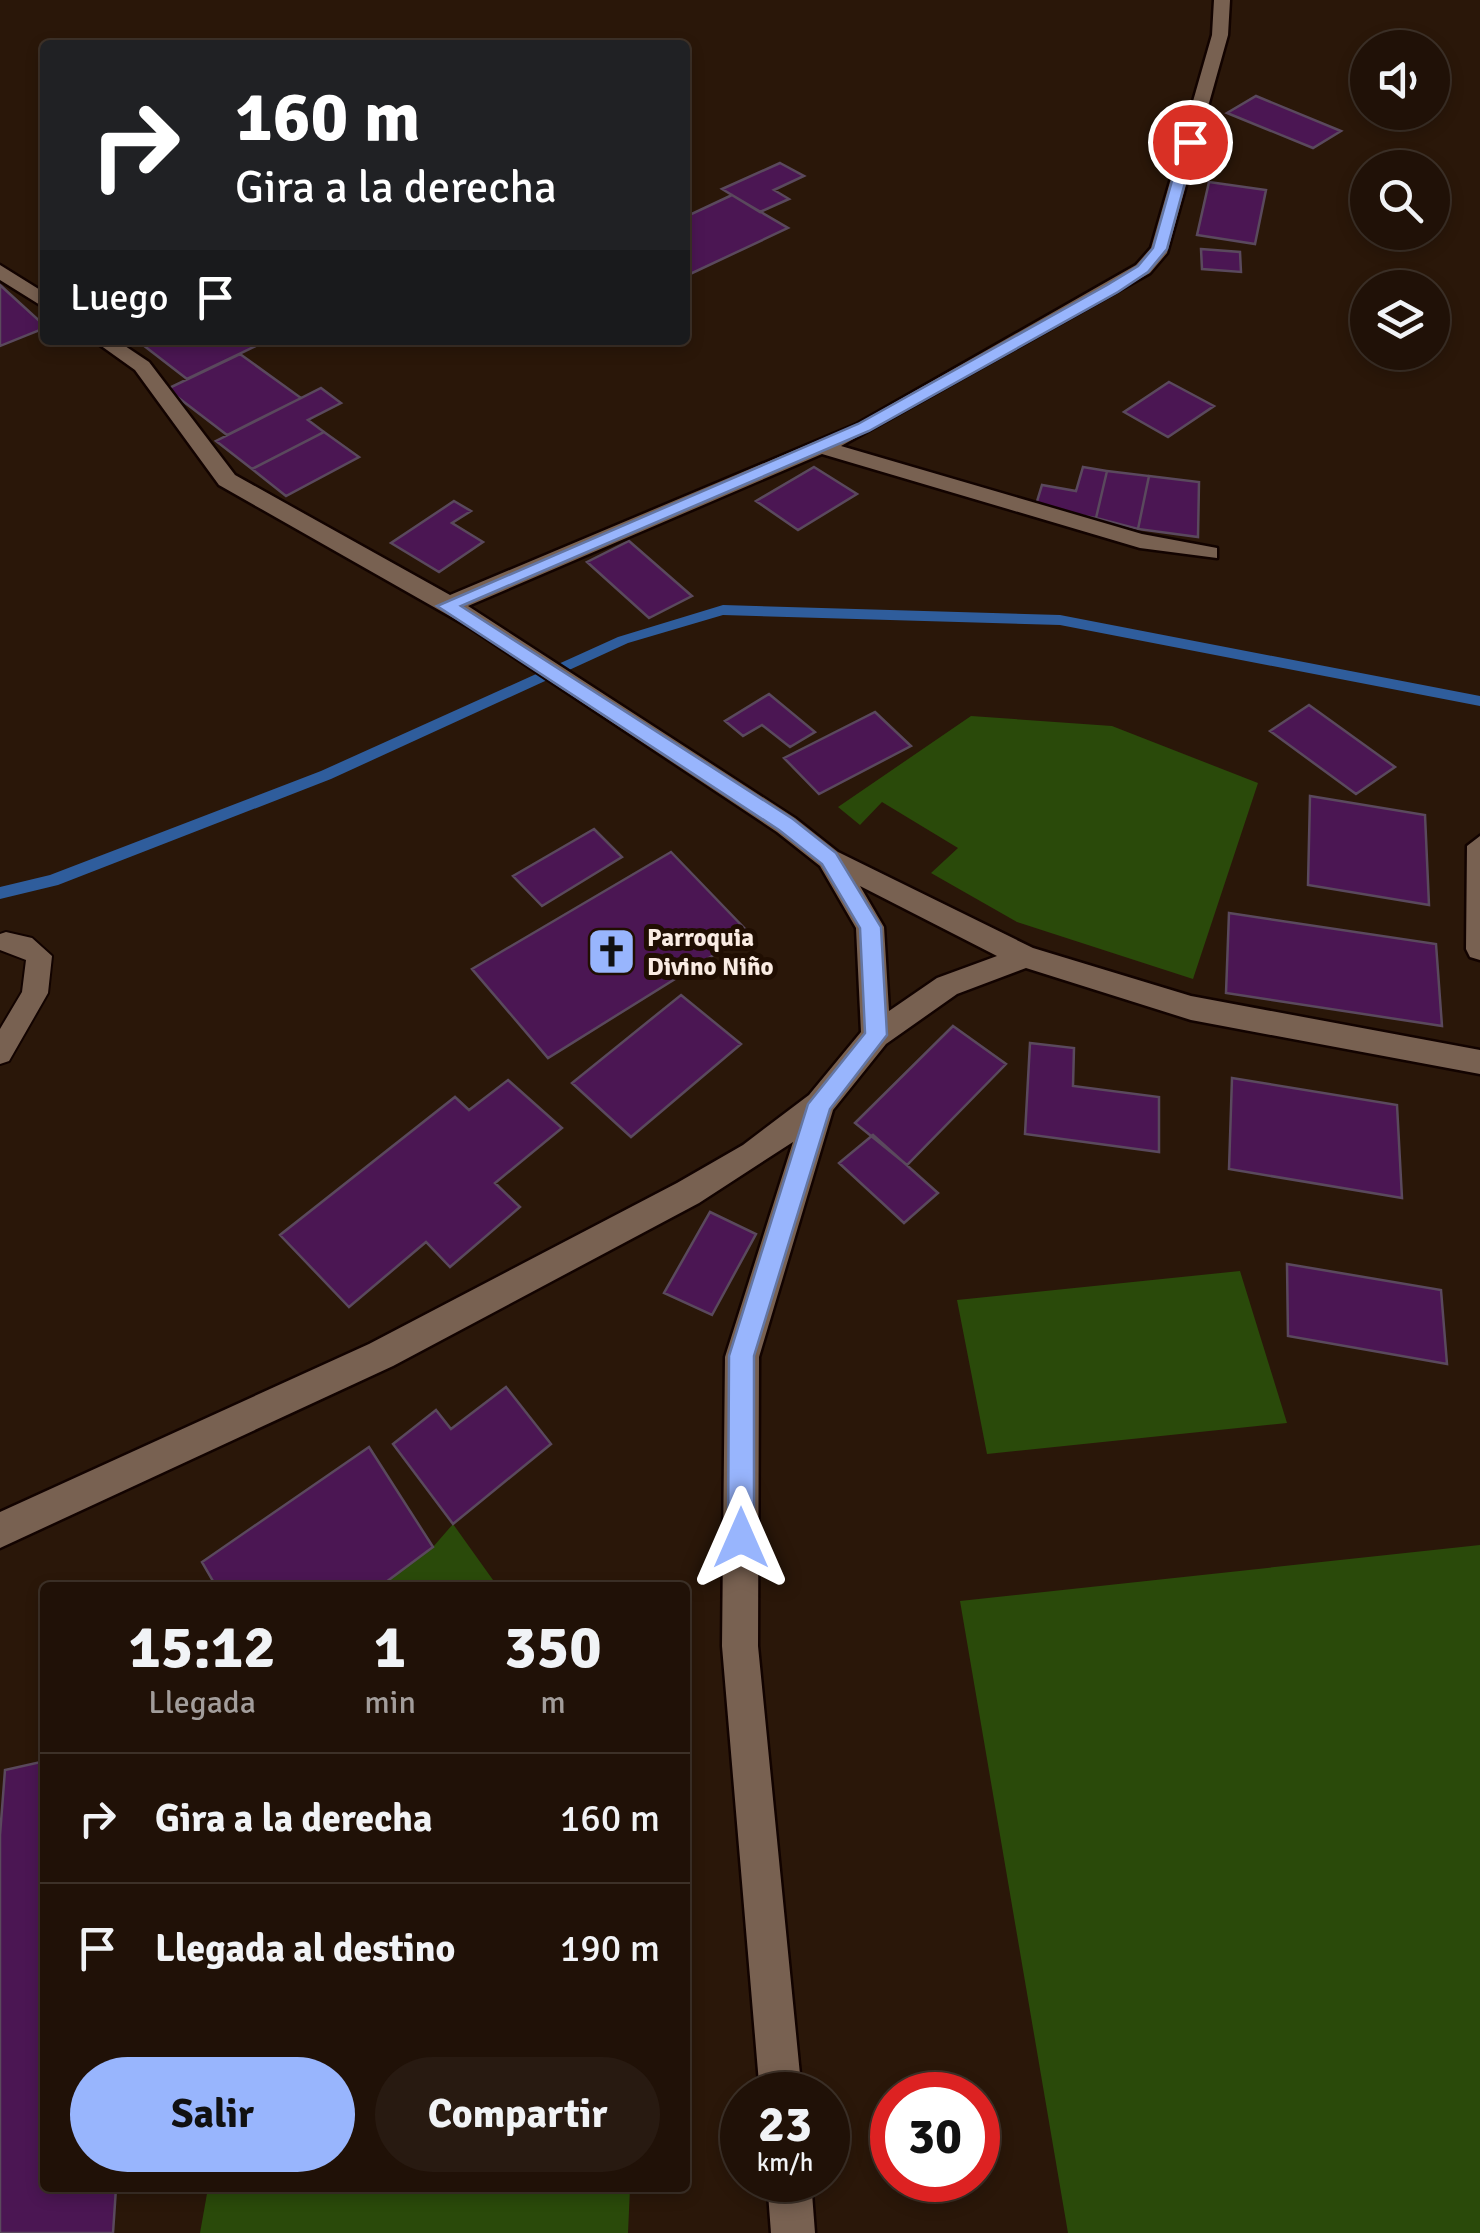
<!DOCTYPE html>
<html lang="es">
<head>
<meta charset="utf-8">
<style>
  :root { --surface:#201107; --page:#281a11; --text:#f1f3f6; --muted:#a29d9b; --line:#3d3128; --accent:#98b5fd }
  body { margin:0; font-family:Signika,sans-serif; background:var(--page); color:var(--text); height:100vh; display:flex; flex-direction:column; font-size:38px; white-space:nowrap }
  * { box-sizing:border-box; margin:0 }
  p { font-size:32px; color:var(--muted) }
  .icon { flex:none; width:55px; height:55px; fill:none; stroke:currentColor; stroke-width:2; stroke-linecap:round; stroke-linejoin:round }
  .map { position:relative; flex:1; overflow:hidden }
  .drawer { position:absolute; left:40px; top:1582px; width:650px; height:610px; display:flex; flex-direction:column; background:var(--surface); border-radius:10px; box-shadow:0 5px 15px #0003,0 0 0 2px var(--line) }
  .drawer>* { flex:none }
  .top-card { position:absolute; left:40px; top:40px; width:650px; height:305px; border-radius:10px; box-shadow:0 5px 15px #0003,0 0 0 2px var(--line); background:#202124; color:#fff; overflow:hidden }
  .tools { position:absolute; left:1350px; top:30px; display:grid; gap:20px }
  .tools a { display:grid; place-items:center; width:100px; height:100px; border-radius:50%; background:var(--surface); box-shadow:0 5px 15px #0003,0 0 0 2px var(--line); font-size:50px }
  .speed { position:absolute; left:720px; top:2072px; display:flex; gap:20px; font-size:50px; font-weight:700; text-align:center }
  .speed>* { display:grid; place-content:center; width:130px; height:130px; border-radius:50%; background:var(--surface); box-shadow:0 5px 15px #0003,0 0 0 2px var(--line); line-height:1 }
  .speed small { font-size:25px; font-weight:400 }
  .speed .limit { border:15px solid #d22; background:#fff; color:#111 }
  .pin { position:absolute; display:grid; place-items:center; width:85px; height:85px; color:#fff; margin:-42px; border:5px solid #fff; border-radius:50%; box-shadow:0 2px 10px #0007 }
  .me { position:absolute; width:110px; margin:-55px; rotate:0deg; stroke-linejoin:round; filter:drop-shadow(0 0 8px #0008) }
  .turn { display:flex; align-items:center; gap:35px; height:210px; padding:0 30px; font-size:45px }
  .turn .icon { width:130px; height:130px; stroke-width:2.5 }
  .turn b { display:block; font-size:70px; line-height:85px }
  .then { display:flex; align-items:center; height:95px; padding:0 30px; background:#0003; gap:20px; font-size:38px }
  .eta { display:flex; justify-content:space-evenly; align-items:center; height:170px; text-align:center }
  .eta b { font-size:60px; font-weight:700; line-height:70px }
  .action { display:flex; gap:20px; margin-top:auto; padding:20px 30px }
  .action a { flex:1; height:115px; border-radius:60px; background:var(--accent); color:#111; font-size:40px; font-weight:700; line-height:115px; text-align:center }
  .action a+a { background:var(--page); color:var(--text) }
  ul { padding:0; list-style:none }
  li { display:flex; align-items:center; gap:30px; height:130px; padding:0 30px; border-top:2px solid var(--line) }
  li div { flex:1 }
  li b { display:block; font-size:38px }
  li em { font-style:normal }
  .map>svg:first-child { display:block }
  .green { fill:#2a4a0a }
  .lines { fill:none; stroke-linecap:round; stroke-linejoin:round }
  .stream { fill:#2f5d9c; fill-rule:evenodd }
  .building { fill:#4b1653; stroke:#5a495d; stroke-width:2.5 }
  .lane-casing { stroke:#120300; stroke-width:4 }
  .street-casing { stroke:#120300; stroke-width:5 }
  .lane { fill:#786151; fill-rule:evenodd }
  .street { fill:#786151; fill-rule:evenodd }
  .route { fill:#98b5fd; stroke:#6376a4; stroke-width:2.5 }
  .labels { text-anchor:middle; dominant-baseline:central; stroke-width:10; stroke-linejoin:round; paint-order:stroke }
  .poi-label { font-size:25px; font-weight:bold; fill:#faece3; stroke:#200e02; text-anchor:start }
</style>
</head>
<body>
<div class="map">
<svg width="1480" height="2233" viewBox="0 0 1480 2233">
  <rect width="100%" height="100%" fill="#2a1709"/>
  <path class="green" d="M971,716L1112,726L1258,783L1193,979L1017,922L931,873L958,848L882,802L860,825L838,807Z
    M1240,1271L1287,1423L987,1454L957,1300Z
    M453,1524L498,1587L378,1588L433,1547Z
    M1480,1545V2233H1068L960,1601Z
    M208,2188H630L628,2233H200Z"/>
  <g class="lines">
    <path class="stream" d="M723,605L1060,615L1480,696V706L1060,625L723,615L628,643L331,779L58,885L0,899V887L50,875L321,771L618,637Z"/>
  </g>
  <path class="building" d="M1256,96L1341,131L1313,148L1227,113Z
    M780,163L804,176L774,190L789,199L760,212L722,189Z
    M1209,182L1266,190L1255,244L1197,235Z
    M732,195L788,228L688,275L685,217Z
    M1201,249L1240,252L1241,272L1202,269Z
    M0,285L45,326V328L0,346Z
    M154,340H268L187,379L143,345Z
    M240,354L301,398L227,435L167,389Z
    M1169,382L1214,406L1168,437L1124,412Z
    M321,388L341,403L308,420L324,432L252,469L216,441Z
    M324,432L359,457L286,496L252,469Z
    M814,467L857,494L798,530L756,501Z
    M1083,467L1107,471L1096,518L1035,508L1042,485L1076,491Z
    M1107,471L1149,476L1138,529L1096,518Z
    M1149,476L1199,482L1198,537L1138,529Z
    M454,501L471,511L452,523L483,542L439,572L391,543Z
    M629,541L692,596L649,618L587,562Z
    M769,694L815,732L790,747L762,725L743,736L725,721Z
    M1309,705L1395,767L1356,794L1270,731Z
    M875,712L911,746L819,794L784,758Z
    M1310,796L1425,815L1429,905L1308,885Z
    M594,829L622,857L542,906L513,876Z
    M671,852L749,933L548,1058L472,969Z
    M1229,913L1436,944L1442,1026L1226,993Z
    M681,995L741,1044L631,1137L572,1083Z
    M953,1026L1006,1064L907,1165L855,1123Z
    M1030,1043L1074,1048L1073,1086L1159,1097V1152L1025,1134Z
    M1232,1078L1397,1105L1402,1198L1229,1169Z
    M508,1080L562,1128L495,1183L520,1207L450,1267L426,1242L349,1307L280,1235L455,1097L469,1110Z
    M873,1135L938,1193L904,1223L839,1163Z
    M710,1212L756,1234L712,1315L664,1293Z
    M1287,1264L1441,1290L1447,1364L1288,1336Z
    M506,1387L551,1444L453,1524L393,1444L436,1410L451,1429Z
    M369,1447L433,1547L378,1588H217L202,1562Z
    M45,1761V2188H116L113,2233H0V1835L5,1770Z"/>
  <g class="lines">
    <defs>
      <path id="lane" d="M6,932L32,938L52,956L48,993L9,1061L0,1064V1029L22,992L26,960L0,950V934Z"/>
      <path id="street" d="M1214,0H1230L1228,35L1167,253L1150,273L841,446L1142,534L1217,548V558L1140,548L822,454L468,606L795,818L838,852L1033,948L1191,996L1480,1050V1074L1191,1020L1026,968L957,994L886,1044L833,1110L759,1357L758,1646L802,2095H760L722,1646L725,1357L793,1142L699,1203L393,1366L0,1548V1512L369,1344L677,1183L743,1145L809,1095L861,1032L856,928L820,866L777,832L469,627L219,485L135,370L93,340H116L149,362L235,475L450,595L857,424L1136,265L1151,248L1212,35ZM860,886L997,956L937,978L889,1011L884,927Z
        M0,265L45,293V308L0,280Z
        M1480,836V960L1470,957L1466,949L1467,846Z
        M767,2180H811L815,2233H771Z"/>
    </defs>
    <use href="#lane" class="lane-casing"/>
    <use href="#street" class="street-casing"/>
    <use href="#lane" class="lane"/>
    <use href="#street" class="street"/>
  </g>
  <path class="route" d="M1190,138L1196,142L1167,249L1148,272L1118,292L869,431L461,606L793,819L836,853L881,927L887,1035L830,1109L754,1356V1538L751,1547L741,1551L731,1547L728,1538L729,1356L808,1104L865,1033L860,928L822,864L779,830L437,606L858,424L1107,285L1138,266L1153,248L1183,142Z"/>
  <defs>
    <symbol id="church-square" viewBox="-11 -11 22 22"><rect x="-9" y="-9" width="18" height="18" rx="4" fill="#98b5fd" stroke="#200e02"/><path d="M-1.2-6h2.4v3.5h3.3v2.4h-3.3V6h-2.4V-.1h-3.3v-2.4h3.3Z" fill="#111"/></symbol>
  </defs>
  <g fill-rule="evenodd">
    <use href="#church-square" x="584" y="924" width="55" height="55"/>
  </g>
  <g class="labels">
    <g class="poi-label">
      <text x="647" y="937">Parroquia<tspan x="647" dy="29">Divino Niño</tspan></text>
    </g>
  </g>
</svg>
<div class="tools">
<a><svg class="icon" aria-label="sound" viewBox="0 0 24 24"><path d="M4 9h4l5-4v14l-5-4H4zM17 9q2 3 0 6"/></svg></a>
<a><svg class="icon" aria-label="search" viewBox="0 0 24 24"><circle cx="10" cy="10" r="6"/><path d="M15 15l6 6"/></svg></a>
<a><svg class="icon" aria-label="layers" viewBox="0 0 24 24"><path d="M12 4l9 5-9 5-9-5zM3 14l9 5 9-5"/></svg></a>
</div>
<div class="speed"><div>23<small>km/h</small></div><div class="limit">30</div></div>
<div class="pin" style="left:1190px;top:142px;background:#d93025"><svg class="icon" aria-label="arrive" viewBox="0 0 24 24"><path d="M6 21V4h12l-3 4 3 4H6"/></svg></div>
<svg class="me" style="left:741px;top:1538px" viewBox="-20 -20 40 40"><path d="M0-17L14 15 0 8-14 15z" fill="#98b5fd" stroke="#fff" stroke-width="4"/></svg>
<div class="top-card">
<div class="turn"><svg class="icon" aria-label="right" viewBox="0 0 24 24"><path d="M7 20v-9h11M14 6l5 5-5 5"/></svg><div><b>160 m</b>Gira a la derecha</div></div>
<div class="then">Luego<svg class="icon" aria-label="arrive" viewBox="0 0 24 24"><path d="M6 21V4h12l-3 4 3 4H6"/></svg></div>
</div>
<section class="drawer">
<div class="eta">
<div><b>15:12</b><p>Llegada</p></div>
<div><b>1</b><p>min</p></div>
<div><b>350</b><p>m</p></div>
</div>
<ul>
<li><svg class="icon" aria-label="right" viewBox="0 0 24 24"><path d="M7 20v-9h11M14 6l5 5-5 5"/></svg><div><b>Gira a la derecha</b></div><em>160 m</em></li>
<li><svg class="icon" aria-label="arrive" viewBox="0 0 24 24"><path d="M6 21V4h12l-3 4 3 4H6"/></svg><div><b>Llegada al destino</b></div><em>190 m</em></li>
</ul>
<div class="action"><a>Salir</a><a>Compartir</a></div>
</section>
</div>
</body>
</html>
